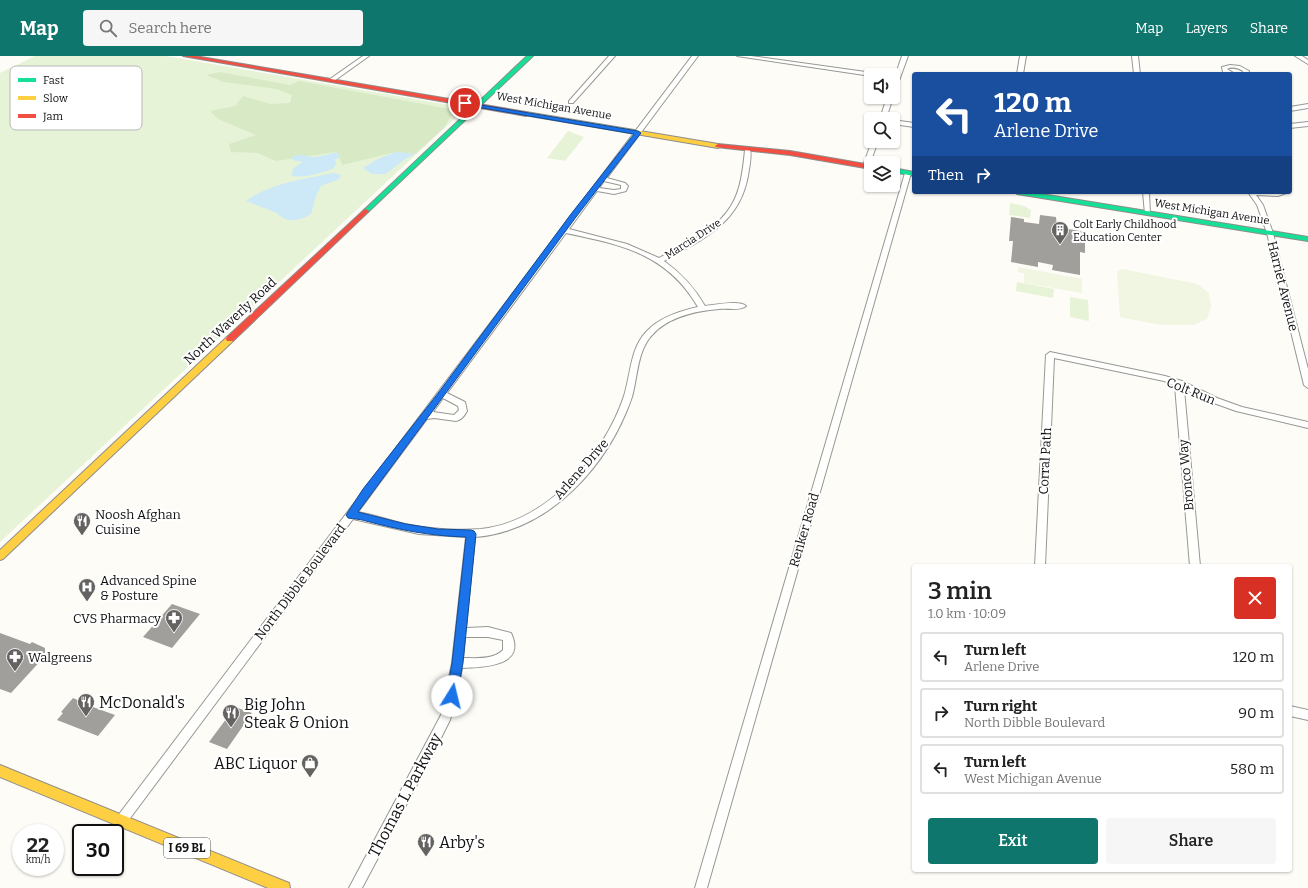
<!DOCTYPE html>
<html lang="en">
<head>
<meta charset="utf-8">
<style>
  :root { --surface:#fff; --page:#f6f6f6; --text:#222; --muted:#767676; --line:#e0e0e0; --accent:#0f766e }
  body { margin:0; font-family:Bitter,serif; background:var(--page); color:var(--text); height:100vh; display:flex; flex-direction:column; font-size:15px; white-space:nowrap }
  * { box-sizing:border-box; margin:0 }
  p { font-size:13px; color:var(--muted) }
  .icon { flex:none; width:22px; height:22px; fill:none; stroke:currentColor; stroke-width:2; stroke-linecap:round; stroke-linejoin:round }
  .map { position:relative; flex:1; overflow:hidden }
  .drawer { position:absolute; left:912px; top:508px; width:380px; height:308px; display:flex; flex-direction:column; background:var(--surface); border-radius:4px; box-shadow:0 1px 3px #0004 }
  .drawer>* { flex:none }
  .top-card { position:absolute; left:912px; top:16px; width:380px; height:122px; border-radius:4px; box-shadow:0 1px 3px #0004; background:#1a4fa0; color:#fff; overflow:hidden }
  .fabs { position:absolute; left:864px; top:12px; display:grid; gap:8px }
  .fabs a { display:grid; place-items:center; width:36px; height:36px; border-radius:4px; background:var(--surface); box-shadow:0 1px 3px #0004; font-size:20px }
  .speed { position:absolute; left:12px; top:768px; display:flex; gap:8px; font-size:20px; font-weight:700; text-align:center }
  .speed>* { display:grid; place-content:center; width:52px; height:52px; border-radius:50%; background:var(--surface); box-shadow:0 1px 3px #0004; line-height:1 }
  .speed small { font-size:10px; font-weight:400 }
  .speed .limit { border:2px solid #111; border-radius:6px; background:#fff; color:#111 }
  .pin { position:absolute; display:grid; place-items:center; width:34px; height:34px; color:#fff; margin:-17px; border:2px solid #fff; border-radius:50%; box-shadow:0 1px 4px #0007 }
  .me { position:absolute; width:44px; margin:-22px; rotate:9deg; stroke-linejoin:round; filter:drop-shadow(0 0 3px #0008) }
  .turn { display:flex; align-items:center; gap:14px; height:84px; padding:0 16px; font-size:18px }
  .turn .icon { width:52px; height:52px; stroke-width:2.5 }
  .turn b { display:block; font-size:28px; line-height:34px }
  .then { display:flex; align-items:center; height:38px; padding:0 16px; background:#0003; gap:8px; font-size:15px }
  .round { display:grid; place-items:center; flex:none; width:42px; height:42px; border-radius:4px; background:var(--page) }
  .head { display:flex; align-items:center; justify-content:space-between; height:68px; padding:0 16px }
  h1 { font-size:24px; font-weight:600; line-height:30px }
  .action { display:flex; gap:8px; margin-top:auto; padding:8px 16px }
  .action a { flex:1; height:46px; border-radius:4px; background:var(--accent); color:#fff; font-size:16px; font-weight:600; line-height:46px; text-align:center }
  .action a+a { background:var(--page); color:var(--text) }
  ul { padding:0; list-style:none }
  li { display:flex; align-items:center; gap:12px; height:50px; margin:0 8px 6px; padding:0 8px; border:2px solid var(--line); border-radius:4px }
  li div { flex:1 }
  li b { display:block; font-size:15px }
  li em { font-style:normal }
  header { display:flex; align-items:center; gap:24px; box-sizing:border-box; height:56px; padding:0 20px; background:var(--accent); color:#fff }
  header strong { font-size:19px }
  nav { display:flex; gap:22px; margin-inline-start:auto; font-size:14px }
  .search { width:280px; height:36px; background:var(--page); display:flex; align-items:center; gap:10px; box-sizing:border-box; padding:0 14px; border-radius:4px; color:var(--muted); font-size:15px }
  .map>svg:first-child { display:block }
  .green { fill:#e7f3d7 }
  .forest { fill:#d8eac5 }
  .pitch { fill:#f0f6e1 }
  .water { fill:#cde8f7 }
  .building { fill:#a19f9c }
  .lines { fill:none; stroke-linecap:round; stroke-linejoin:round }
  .street-casing { stroke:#979795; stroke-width:2 }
  .fast-casing { stroke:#8e8d8b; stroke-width:2 }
  .slow-casing { stroke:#8e8d8b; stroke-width:2 }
  .jam-casing { stroke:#8e8d8b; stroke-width:2 }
  .street { fill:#fffffe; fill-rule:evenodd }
  .fast { fill:#16e098; fill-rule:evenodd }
  .slow { fill:#ffcf43; fill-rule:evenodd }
  .jam { fill:#f24e42; fill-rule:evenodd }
  .route { fill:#1a73e8; stroke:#114b97 }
  .labels { text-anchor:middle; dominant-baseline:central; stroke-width:4; stroke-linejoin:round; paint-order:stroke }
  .far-street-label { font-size:11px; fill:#111; stroke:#fff }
  .far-poi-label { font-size:11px; fill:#111; stroke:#fff; text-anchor:start }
  .shield { fill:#fff; stroke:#585858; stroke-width:1 }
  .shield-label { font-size:12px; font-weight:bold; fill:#111 }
  .street-label { font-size:13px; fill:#111; stroke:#fff }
  .poi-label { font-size:13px; fill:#111; stroke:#fff; text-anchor:start }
  .near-poi-label { font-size:16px; fill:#111; stroke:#fff; text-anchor:start }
  .near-street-label { font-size:16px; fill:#111; stroke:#fff }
  .key { fill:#fff; stroke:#b8b8b8; stroke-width:1 }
  .key-label { font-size:11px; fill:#111 }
</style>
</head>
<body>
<header>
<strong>Map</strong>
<div class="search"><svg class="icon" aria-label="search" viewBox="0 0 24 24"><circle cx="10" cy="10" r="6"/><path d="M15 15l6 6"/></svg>Search here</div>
<nav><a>Map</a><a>Layers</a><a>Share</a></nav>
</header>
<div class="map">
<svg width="1308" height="832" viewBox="0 0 1308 832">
  <rect width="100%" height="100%" fill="#fdfcf7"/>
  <path class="green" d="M35,0H166L466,52L0,486V17Z
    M568,75L584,81L565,105L547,102Z
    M1010,147L1024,150L1031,154L1030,162L1009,159Z
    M1017,226L1054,233L1053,242L1016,235Z
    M1070,241L1088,244L1089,265L1070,261Z"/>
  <path class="forest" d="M220,16L290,29L299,25L455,54L444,72L415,98L396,96L342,109L337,96L276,105L257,97L231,96L229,88L256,79L218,63L210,55L235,50L243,40L270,48L290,47L292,39L276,33L224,26L206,19Z"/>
  <path class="pitch" d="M1018,211L1082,223V237L1024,227V217L1018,216Z
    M1122,213L1197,228L1209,237L1211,250L1207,263L1193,269H1161L1120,261L1117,216Z"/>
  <path class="water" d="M337,96L340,102L335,103L336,108L334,112C325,116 300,124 291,119L294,112L301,107V105H295L291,102C302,95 306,102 315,101C323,100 330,98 337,96Z
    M396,96L415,98L405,103L386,118H372L363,112L378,103Z
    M333,117L341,119L339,123L321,130L316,140L311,158C300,165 286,168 277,157L246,145C270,127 305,123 333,117Z"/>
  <path class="building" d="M1040,159L1056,161L1057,171L1085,176V197L1080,196V219L1052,214L1053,209L1038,206V211L1011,206L1013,185H1009L1011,161L1024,163V166L1039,168Z
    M172,548L200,558L172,592L143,581Z
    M0,577L30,588L32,586L45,592V600L11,637L0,633Z
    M73,642L93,651L115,659L98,680L57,664L63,657L61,656Z
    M235,651L252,657L227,693L209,686Z"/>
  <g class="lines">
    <defs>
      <path id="street" d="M363,0H369L334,25H330V23Z
        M609,0H615L573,47H569V45Z
        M692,0H698L607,122L625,127L628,130L626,135L614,138L597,135L569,173L627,188L659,202C684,188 716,175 731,150C741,134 743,113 745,94L750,93C752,101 749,112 748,120C739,168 703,183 664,205C682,218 694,231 705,250C714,249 739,244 746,250C740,255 727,252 719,253C696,255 670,260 653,278C637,294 638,320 632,341C609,408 551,475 475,481L466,572L488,571L511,577C527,611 483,611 462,612L457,640L450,664L428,708L362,832H349L441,659L452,607L466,481L419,478L353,463L125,769L121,771L117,769L115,765L117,761ZM604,125L621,129V133L614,134L599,132ZM566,177C623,189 667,198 698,251C680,255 660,261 647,275C630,292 631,318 624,340C604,400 547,466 481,473C456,475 430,473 405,468C389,464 374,459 358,456L427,363L434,362L456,365C461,364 465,359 467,355L465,346L447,337ZM443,342L458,350L459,354L454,359L433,356ZM465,581H488L503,584V594C493,604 476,602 463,602Z
        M737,0H751L873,17L876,19H871V20Z
        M902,0H908L896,33L893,35V26Z
        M1020,0H1026L1023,18H1017Z
        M1132,0H1138L1140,18H1134Z
        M1295,0H1302L1308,4V8Z
        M1230,9L1240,10L1249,15L1248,18H1242L1243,15C1238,12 1233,10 1227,13L1235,18H1228L1223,16L1222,11Z
        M887,41H893L886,63H880Z
        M1308,48V52L1290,55V51Z
        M893,64L914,67V71L893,68Z
        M1308,66V70L1290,72V68Z
        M872,85H878L869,110L864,111L863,110Z
        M908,115L911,117L707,832H695L905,117Z
        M1143,136H1149L1150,159L1145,158Z
        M1248,136H1289L1278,140L1256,139L1263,149L1273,177L1308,313V332L1304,329L1267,177L1257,149Z
        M1050,296L1165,320L1182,325L1217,342L1242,351L1308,366V372L1236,355L1211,346L1184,333L1200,510H1190L1175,330L1164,325L1054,302L1045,510H1035L1046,299Z
        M1290,650L1308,654V664L1290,660Z"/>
      <path id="fast" d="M527,0H533L368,156H364V154Z
        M893,112L914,116V120L893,116Z
        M1014,136H1029L1308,181V185L1017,138Z"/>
      <path id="slow" d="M526,56L718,88L721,90L718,92L524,59V57Z
        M230,280L233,281L234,283L233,285L3,503L0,504V494L227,281Z
        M0,709L289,827L290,832H268L0,721Z"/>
      <path id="jam" d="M183,0H195L526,56L529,58L526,60Z
        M718,88L790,95L871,109V113L790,99L716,91L715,90Z
        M366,153L369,155L368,156L233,285H227L226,283L227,281L364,154Z"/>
    </defs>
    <use href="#street" class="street-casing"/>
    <use href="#fast" class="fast-casing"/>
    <use href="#slow" class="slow-casing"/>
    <use href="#jam" class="jam-casing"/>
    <use href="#street" class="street"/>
    <use href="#fast" class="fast"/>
    <use href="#slow" class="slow"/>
    <use href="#jam" class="jam"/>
  </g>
  <path class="route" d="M463,46L638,75L641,77L576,161L358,456L406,468L438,473L471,474L474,475L476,478L463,607L457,640L455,644L452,646L448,644L446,640L452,607L466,481C430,480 400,474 366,465C360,463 354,463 348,462L346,459L363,433L439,336L571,158L634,78L465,49L463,47Z"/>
  <defs>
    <symbol id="building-pin" viewBox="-11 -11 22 30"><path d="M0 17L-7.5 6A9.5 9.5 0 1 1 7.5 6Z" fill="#646362" stroke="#fff"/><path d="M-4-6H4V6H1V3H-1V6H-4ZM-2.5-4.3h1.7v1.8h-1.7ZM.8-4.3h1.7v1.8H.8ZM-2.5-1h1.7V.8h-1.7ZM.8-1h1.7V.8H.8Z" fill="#fff"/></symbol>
    <symbol id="restaurant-pin" viewBox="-11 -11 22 30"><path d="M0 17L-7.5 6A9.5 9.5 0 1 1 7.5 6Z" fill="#646362" stroke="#fff"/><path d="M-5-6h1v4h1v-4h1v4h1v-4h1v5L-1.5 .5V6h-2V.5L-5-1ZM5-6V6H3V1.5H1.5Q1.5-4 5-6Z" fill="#fff"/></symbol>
    <symbol id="hospital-pin" viewBox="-11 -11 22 30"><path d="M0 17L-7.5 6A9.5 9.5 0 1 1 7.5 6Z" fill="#646362" stroke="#fff"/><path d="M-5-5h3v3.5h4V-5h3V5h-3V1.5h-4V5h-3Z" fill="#fff"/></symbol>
    <symbol id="pharmacy-pin" viewBox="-11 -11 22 30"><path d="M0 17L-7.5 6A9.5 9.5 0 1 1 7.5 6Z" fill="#646362" stroke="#fff"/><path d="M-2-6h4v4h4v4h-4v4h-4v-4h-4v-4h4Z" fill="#fff"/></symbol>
    <symbol id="shop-pin" viewBox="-11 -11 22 30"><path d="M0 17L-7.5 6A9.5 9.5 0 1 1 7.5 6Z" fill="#646362" stroke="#fff"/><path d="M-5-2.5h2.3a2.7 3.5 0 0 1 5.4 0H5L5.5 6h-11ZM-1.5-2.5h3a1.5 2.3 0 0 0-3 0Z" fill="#fff"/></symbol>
  </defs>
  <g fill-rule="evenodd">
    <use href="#building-pin" x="1050" y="164" width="20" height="27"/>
    <use href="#restaurant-pin" x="72" y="455" width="20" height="27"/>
    <use href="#hospital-pin" x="77" y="521" width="20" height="27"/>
    <use href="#pharmacy-pin" x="164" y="552" width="20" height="27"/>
    <use href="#pharmacy-pin" x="5" y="591" width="20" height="27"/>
    <use href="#restaurant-pin" x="76" y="636" width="20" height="27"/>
    <use href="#restaurant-pin" x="221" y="647" width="20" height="27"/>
    <use href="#shop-pin" x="300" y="697" width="20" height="27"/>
    <use href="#restaurant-pin" x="416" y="776" width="20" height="27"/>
  </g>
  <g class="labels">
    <g class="far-street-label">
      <text transform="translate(554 50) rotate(10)">West Michigan Avenue</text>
      <text transform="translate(1212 156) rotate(9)">West Michigan Avenue</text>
      <text transform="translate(693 183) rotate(-33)">Marcia Drive</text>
    </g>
    <g class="far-poi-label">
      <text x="1073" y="168">Colt Early Childhood<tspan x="1073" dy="13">Education Center</tspan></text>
    </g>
    <rect class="shield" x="164" y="782" width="46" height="20" rx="3"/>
    <g class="shield-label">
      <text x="187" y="792">I 69 BL</text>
    </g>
    <g class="street-label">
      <text transform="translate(1283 230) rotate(76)">Harriet Avenue</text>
      <text transform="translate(230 265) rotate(-43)">North Waverly Road</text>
      <text transform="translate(1191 335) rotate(22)">Colt Run</text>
      <text transform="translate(1045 405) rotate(-87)">Corral Path</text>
      <text transform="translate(581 413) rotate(-49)">Arlene Drive</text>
      <text transform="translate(1186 419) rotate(-95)">Bronco Way</text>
      <text transform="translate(804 474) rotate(-74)">Renker Road</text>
      <text transform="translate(300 526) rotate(-53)">North Dibble Boulevard</text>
    </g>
    <g class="poi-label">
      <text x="95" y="458">Noosh Afghan<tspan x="95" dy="15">Cuisine</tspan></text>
      <text x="100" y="524">Advanced Spine<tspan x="100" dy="15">&amp; Posture</tspan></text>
      <text x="161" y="562" text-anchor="end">CVS Pharmacy</text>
      <text x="28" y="601">Walgreens</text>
    </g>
    <g class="near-poi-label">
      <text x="99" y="646">McDonald's</text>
      <text x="244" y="648">Big John<tspan x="244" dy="18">Steak &amp; Onion</tspan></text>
      <text x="297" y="707" text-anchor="end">ABC Liquor</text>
      <text x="439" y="786">Arby's</text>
    </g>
    <g class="near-street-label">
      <text transform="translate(405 739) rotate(-62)">Thomas L Parkway</text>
    </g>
  </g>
  <rect x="10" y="10" width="132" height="64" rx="6" class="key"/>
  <rect x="18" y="22" width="18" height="4" fill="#16e098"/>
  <rect x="18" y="40" width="18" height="4" fill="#ffcf43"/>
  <rect x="18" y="58" width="18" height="4" fill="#f24e42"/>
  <g class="key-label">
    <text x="43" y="28">Fast</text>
    <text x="43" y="46">Slow</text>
    <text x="43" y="64">Jam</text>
  </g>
</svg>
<div class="fabs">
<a><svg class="icon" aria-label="sound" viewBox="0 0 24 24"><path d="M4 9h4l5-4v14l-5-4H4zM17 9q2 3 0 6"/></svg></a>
<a><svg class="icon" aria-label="search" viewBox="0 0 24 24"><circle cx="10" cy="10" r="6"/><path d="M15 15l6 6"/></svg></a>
<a><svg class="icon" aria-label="layers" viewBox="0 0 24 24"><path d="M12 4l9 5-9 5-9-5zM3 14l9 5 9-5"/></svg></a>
</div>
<div class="speed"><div>22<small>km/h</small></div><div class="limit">30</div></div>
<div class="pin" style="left:465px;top:47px;background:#d93025"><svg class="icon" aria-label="arrive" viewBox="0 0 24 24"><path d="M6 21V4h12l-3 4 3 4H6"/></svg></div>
<svg class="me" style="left:452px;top:640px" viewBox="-20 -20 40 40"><circle r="19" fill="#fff"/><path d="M0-13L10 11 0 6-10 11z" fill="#1a73e8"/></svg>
<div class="top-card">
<div class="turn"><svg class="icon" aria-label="left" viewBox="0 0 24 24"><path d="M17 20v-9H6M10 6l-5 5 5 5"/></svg><div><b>120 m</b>Arlene Drive</div></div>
<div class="then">Then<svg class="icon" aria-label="right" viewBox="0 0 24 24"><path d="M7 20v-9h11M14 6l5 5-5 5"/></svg></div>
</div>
<section class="drawer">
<div class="head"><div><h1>3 min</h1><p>1.0 km · 10:09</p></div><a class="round" style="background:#d93025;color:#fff"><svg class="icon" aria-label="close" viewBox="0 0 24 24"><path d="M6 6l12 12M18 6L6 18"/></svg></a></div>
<ul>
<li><svg class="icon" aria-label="left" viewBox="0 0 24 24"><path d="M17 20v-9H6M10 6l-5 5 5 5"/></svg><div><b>Turn left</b><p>Arlene Drive</p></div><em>120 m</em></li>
<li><svg class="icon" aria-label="right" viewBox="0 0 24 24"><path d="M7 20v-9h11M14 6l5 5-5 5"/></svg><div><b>Turn right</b><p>North Dibble Boulevard</p></div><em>90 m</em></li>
<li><svg class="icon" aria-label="left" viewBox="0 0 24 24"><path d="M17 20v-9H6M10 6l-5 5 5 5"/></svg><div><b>Turn left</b><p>West Michigan Avenue</p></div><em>580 m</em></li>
</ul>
<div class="action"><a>Exit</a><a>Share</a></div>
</section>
</div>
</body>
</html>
